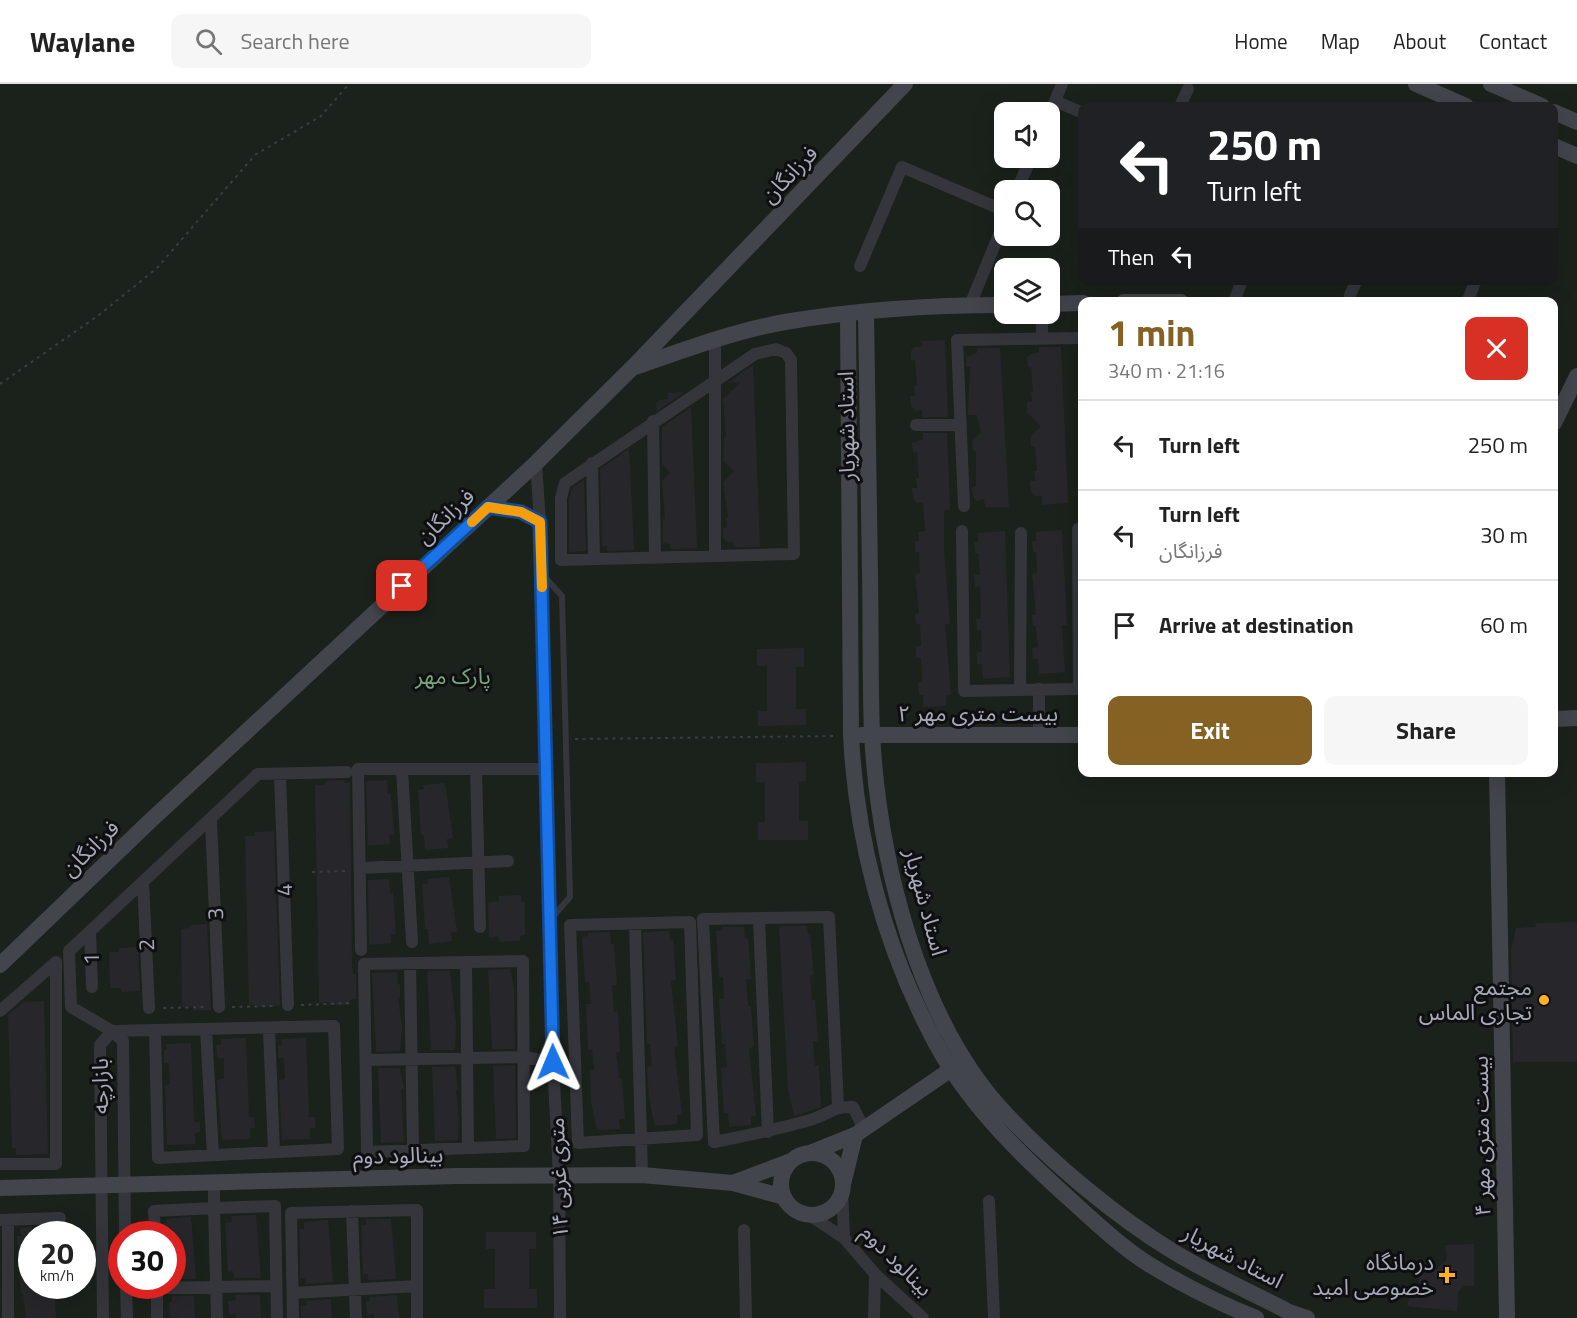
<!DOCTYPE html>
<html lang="en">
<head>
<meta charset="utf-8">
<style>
  :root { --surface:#fff; --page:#f6f6f6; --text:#222; --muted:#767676; --line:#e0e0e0; --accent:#856223 }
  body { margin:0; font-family:"Titillium Web","Noto Sans Arabic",sans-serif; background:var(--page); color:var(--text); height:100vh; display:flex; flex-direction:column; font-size:22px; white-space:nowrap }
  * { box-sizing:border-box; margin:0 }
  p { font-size:20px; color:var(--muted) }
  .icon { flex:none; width:33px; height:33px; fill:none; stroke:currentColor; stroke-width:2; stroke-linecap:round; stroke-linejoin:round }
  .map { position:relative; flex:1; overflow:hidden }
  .side { position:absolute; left:1078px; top:213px; width:480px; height:480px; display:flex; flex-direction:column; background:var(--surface); border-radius:12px; box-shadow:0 6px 24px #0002 }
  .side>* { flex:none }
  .banner { position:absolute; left:1078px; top:18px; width:480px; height:183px; border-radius:12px; box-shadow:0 6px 24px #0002; background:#202124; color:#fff; overflow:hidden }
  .controls { position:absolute; left:994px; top:18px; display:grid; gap:12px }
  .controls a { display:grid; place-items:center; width:66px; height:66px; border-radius:12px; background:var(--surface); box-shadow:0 6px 24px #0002; font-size:30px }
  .speed { position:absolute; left:18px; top:1137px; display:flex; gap:12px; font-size:30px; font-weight:700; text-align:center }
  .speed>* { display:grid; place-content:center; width:78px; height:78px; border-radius:50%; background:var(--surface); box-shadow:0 6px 24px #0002; line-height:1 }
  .speed small { font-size:15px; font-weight:400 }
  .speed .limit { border:9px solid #d22; background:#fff; color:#111 }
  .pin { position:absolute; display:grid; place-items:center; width:51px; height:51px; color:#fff; margin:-26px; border-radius:12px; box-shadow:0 3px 9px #0006 }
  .me { position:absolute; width:66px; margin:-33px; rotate:359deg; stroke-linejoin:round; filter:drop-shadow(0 0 4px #0008) }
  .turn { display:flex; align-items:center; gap:21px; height:126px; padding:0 30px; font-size:27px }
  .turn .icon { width:78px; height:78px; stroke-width:2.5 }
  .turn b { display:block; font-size:42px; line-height:51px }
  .then { display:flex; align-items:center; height:57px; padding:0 30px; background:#0003; gap:12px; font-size:22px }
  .round { display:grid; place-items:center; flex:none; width:63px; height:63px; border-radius:12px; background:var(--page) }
  .headline { display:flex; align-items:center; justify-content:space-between; height:102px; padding:0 30px }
  h1 { font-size:36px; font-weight:700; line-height:45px; color:var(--accent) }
  .button { display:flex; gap:12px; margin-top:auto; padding:12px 30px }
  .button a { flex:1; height:69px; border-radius:12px; background:var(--accent); color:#fff; font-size:24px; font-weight:700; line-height:69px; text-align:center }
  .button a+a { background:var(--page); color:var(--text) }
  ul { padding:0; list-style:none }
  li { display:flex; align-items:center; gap:18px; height:90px; padding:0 30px; border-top:2px solid var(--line) }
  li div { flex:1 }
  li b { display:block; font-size:22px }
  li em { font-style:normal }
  header { display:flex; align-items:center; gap:36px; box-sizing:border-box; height:84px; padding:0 30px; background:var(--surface); border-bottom:2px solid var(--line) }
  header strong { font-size:28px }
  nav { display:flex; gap:33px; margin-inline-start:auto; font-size:21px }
  .search { width:420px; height:54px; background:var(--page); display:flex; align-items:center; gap:15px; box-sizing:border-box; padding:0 21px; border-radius:12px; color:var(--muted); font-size:22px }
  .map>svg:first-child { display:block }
  .green { fill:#1a221b; fill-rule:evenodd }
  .building { fill:#27272b }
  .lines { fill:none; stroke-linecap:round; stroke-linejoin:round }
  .path { stroke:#3b3d43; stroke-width:2; stroke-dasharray:3 4.5; stroke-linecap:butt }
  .lane { stroke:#35363c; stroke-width:6 }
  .street { stroke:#35363c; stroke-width:12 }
  .secondary { stroke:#43454c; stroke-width:16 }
  .route-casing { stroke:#114b97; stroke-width:15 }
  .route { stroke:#1a73e8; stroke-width:10 }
  .slow { stroke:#f59e0b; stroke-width:10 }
  .poi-dot { fill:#ffb124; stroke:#0f0f12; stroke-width:2 }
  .labels { text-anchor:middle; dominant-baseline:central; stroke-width:6; stroke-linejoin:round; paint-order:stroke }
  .street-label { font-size:22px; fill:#a5abb8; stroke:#0f0f12 }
  .park-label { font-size:22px; fill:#7aa57c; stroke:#0f0f12 }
  .poi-label { font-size:22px; fill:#a5abb8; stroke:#0f0f12; text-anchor:end }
</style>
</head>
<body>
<header>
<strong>Waylane</strong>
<div class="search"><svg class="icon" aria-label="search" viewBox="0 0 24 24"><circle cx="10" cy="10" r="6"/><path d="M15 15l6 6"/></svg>Search here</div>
<nav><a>Home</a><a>Map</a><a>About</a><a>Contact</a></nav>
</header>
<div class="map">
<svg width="1577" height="1234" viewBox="0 0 1577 1234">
  <rect width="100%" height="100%" fill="#141417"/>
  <path class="green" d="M0,0H1577V1234H0ZM1083,22H1554V196H1083ZM1005,28H1050V74H1005ZM1005,106H1050V152H1005ZM1005,184H1050V230H1005ZM1083,218H1554V688H1083ZM32,1150H82V1202H32ZM122,1150H172V1202H122Z"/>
  <path class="building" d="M945,256L948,333H922V326L915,327L911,322L910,312H915L914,302H917L915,276L911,277V267L914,263H922V257Z
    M1039,263H1061L1068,419L1042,421V412H1035L1031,407L1030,397H1035L1034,387H1037L1035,362H1031V352L1041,342L1027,328V318H1032L1031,308H1033L1031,283H1028L1027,273L1031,270L1039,269Z
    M977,264H1000L1009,423H985L984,415L977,417L973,412L972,403L976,402V367H973L972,357L981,348L977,331H968L970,283H966V273L977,269Z
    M753,281L760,463H734L733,458H727L723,454V444L727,443L726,433H728L723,398L734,387L723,376L724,353H726L723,315L741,298L728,299Z
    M684,308L657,327L656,319L660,316L668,315V309Z
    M691,323L697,464L670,465V460L663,459V435H665L662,397L670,389L662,380V343Z
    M923,349H947L950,426H944V467L950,540H945L951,611L946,612V622L923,623V611H919L918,598H922L921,574H916V562H921L920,540H916L915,530L919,529L915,490L920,489L919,468H915V457H919L918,448L925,447L923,418L917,419L913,414L912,404H917L916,394H919L917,368L913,369L912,359L923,355Z
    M629,365L634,466L607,467V462L602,463L600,385Z
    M584,396L586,467L569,468V415L572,404Z
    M1062,446L1067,541H1062L1065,588L1039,590L1038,575H1033L1032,564L1038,563L1036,542H1033L1032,531H1036L1032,490L1037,489L1036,468H1033L1032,457H1036V448Z
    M1005,447L1010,593L983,595L982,580H977V568H982L981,546H977L976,535H980L981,526L980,502L975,503L974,491H980L978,469H975L974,458H978V449Z
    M804,564V583H796V625H806V641L758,642V627H767V582H757V565Z
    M806,678V697L799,698V737H808V756H758V738H765V698H756V679Z
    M344,696V699L350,698L352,883L353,890H356V915L350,916V921H329V918L319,919L315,701H325L326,697Z
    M387,696L388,710H391L394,751H389L390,760L368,762L366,697Z
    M445,699L453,754L447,755L448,764L425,766L424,751L421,752L418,706L424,705L423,701Z
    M274,747L280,922L258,923V921H249L245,752H255V748Z
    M449,793L457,848H451L452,857L429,860L428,845H425L422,800L428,799L427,795Z
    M389,795L390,809H393L396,850H391V859L369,861L368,796Z
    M521,811V818H525V851L520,852V857L500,858L498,853L489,854L488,818L499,817V812Z
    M1577,838V978H1513L1511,866L1516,844L1536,843L1535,839Z
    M207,840L211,926H193V922L182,923L181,845L190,844V841Z
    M785,842H807L808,851H810L814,891L810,892L812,916H815L818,957H813L815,982H819L821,1023L794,1032L788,1006L779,843Z
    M722,843H744L745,855L748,854L751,895L746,896L748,922H751L754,963L749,964L756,1032H751V1041L729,1043L728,1029H724L721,984L727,983L725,960H722L719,915H724L723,893H719L716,847H722Z
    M669,847L670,856L673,855L676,896L671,897L678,962L674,963L682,1031H677V1040L655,1042L649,1014L647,983L652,982L650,960H647L643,848Z
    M610,848L611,860H614L617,901H612L614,928L618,927L620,968L616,969L619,994H622L625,1035H619L620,1045L597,1046L591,1018L590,987L594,986L592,965L588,966L586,920H591L589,898H585L582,853L588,852V849Z
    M138,863L140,907L121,908V904H110L109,868H119V864Z
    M510,885L514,905L515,965H492L488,886Z
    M427,887H450L456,940L455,966H431Z
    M397,888L398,901L400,900V913H398L402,943L400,967L376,968L372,889Z
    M44,917L48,1070L16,1071V1064H12L8,931L23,918Z
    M246,954L249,1033H254L255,1044H250V1055L222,1056L217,996L224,995V974H217L216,961H221V955Z
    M306,954L309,1033H315V1044H310V1055L282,1056L279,996L285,995L284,974H278V961H282V955Z
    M191,959L194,1038H200V1048L195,1049V1060L167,1061L165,1001L170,1000L169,979H164V966H167L166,960Z
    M515,981L516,1054L496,1055L493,982Z
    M432,983H455L458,1006H456L459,1035L458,1056L435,1057Z
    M378,984H400L404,1005H401L404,1058L381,1059Z
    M256,1131L261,1194H234L233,1187L228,1188L225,1139L232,1138L231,1132Z
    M191,1133L196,1195H172V1150H163V1139H167L166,1135Z
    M366,1135H391L396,1195L368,1196V1190H363L361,1141H366Z
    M328,1136L333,1198L306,1200L305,1194H300V1145H304V1138Z
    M32,1143V1202H54L56,1234H26L23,1210H21L17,1152H21L20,1144Z
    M486,1148H536V1165H529V1205H537V1224H484V1205H495V1165H486Z
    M1474,1160V1202H1464L1458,1208L1457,1227L1407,1222L1410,1210L1419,1211V1185H1437L1447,1175L1445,1161Z
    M235,1211H260L261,1234H236V1230L229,1231L228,1217L236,1216Z
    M397,1211L399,1234H374V1230L367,1231L366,1217H370L369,1213Z
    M172,1212H194L195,1234H170L169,1218H172Z
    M331,1215L332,1234H301V1222L307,1221L306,1217Z"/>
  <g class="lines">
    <path class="path" d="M0,300L99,231L157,184L255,71L321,32L349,0
      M575,655L836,652
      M312,788L346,787
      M301,921L350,919
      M232,923L274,922
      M163,924L205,923"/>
    <path class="lane" d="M543,491L562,512L570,813L551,835"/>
    <path class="street" d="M1055,17L1083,29
      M1180,22L1188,5
      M1050,29L1062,0
      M1017,106L1031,74
      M860,182L902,83L1005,127
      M1350,211L1357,196
      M1234,218L1242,196
      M1467,218L1476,196
      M970,221L1005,136
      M1042,230V255
      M776,265L786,269L791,276L794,470L561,476V414L565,399L755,270Z
      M653,337L655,474
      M916,341H961
      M536,379L540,438L553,978L559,1092L560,1234
      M592,379L594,475
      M964,422L957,256L1083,254
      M488,423L521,428L540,438
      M962,447L964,607L1079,605L1078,445
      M715,472V256
      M1020,606L1021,449
      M1039,653V605
      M402,685L412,858
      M476,685L480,843
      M280,690L288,921
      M211,737L219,923
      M361,784L508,777
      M143,798L149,924
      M759,836L768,1048
      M690,838L697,1051L578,1059L570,841Z
      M635,840L642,1091
      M90,847L92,903
      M361,866L358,685H546
      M523,877L524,1062L367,1068L364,880Z
      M466,878L468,1064
      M410,879L413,1065
      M0,927L56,878V1080H0
      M206,946L213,1071
      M269,946L274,1067
      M112,947L123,957L125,1150
      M155,947L158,1074L338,1065L334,942L112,947L71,923L69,867L258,690L347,688
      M366,976L523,973L553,978
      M838,1022L829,833L703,835L714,1058C746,1052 778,1045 810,1036C828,1031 833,1022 853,1023L864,1045
      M842,1104L844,1154
      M989,1117L994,1234
      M352,1127L356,1234
      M808,1130L844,1154L875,1190L923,1234
      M1,1136L60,1134
      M8,1136V1234
      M744,1146L746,1234
      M155,1150L154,1127L214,1124V1099
      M126,1202L127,1234
      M293,1209L417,1202
      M103,1234L100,961L112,947
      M157,1234V1204L276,1202
      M217,1234L214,1124L275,1122L277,1234
      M293,1234L291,1129L417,1126V1234
      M874,1234L875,1190"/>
    <path class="secondary" d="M1416,0L1466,22
      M1491,0L1542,22
      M1554,28L1577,38
      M1554,62L1577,72
      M1124,218H1181
      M1050,220L1083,219
      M866,229C868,316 869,403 870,490C871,543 870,597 872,650C879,775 917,935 1005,1029C1052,1079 1115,1132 1174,1168C1210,1190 1251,1208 1289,1228L1307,1234
      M848,231L851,651C856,754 883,857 930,948C963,1015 1018,1069 1073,1118C1097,1140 1123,1164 1150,1181C1183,1201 1221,1220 1256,1234
      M635,283C684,266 734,247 785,238C856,226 933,221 1005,221
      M1554,339L1577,292
      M1554,635L1577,634
      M862,651H1083
      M1497,688L1507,1234
      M0,881L149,738L536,379L633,283L905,0
      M810,1069L855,1051L953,984
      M781 1100a31 31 0 1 1 62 0a31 31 0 1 1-62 0Z
      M733,1099L784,1113
      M843,1100L855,1051
      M0,1104L458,1092L642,1091L733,1099L791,1077"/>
  </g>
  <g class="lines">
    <defs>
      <path id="route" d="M402,502L488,423L521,428L540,438L553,978"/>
    </defs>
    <use href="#route" class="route-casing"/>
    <use href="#route" class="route"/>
    <path class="slow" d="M472,438L488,423L521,428L540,438L542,503"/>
  </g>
  <g class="poi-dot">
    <circle cx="1544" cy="916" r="6"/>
    <path d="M1444 1182h6v6h6v6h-6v6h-6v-6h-6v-6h6z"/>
  </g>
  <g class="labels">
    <g class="street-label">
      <text transform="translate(789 90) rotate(-46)">فرزانگان</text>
      <text transform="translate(846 342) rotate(-91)">استاد شهریار</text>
      <text transform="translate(445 432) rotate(-43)">فرزانگان</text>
      <text x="978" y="629">بیست متری مهر ۲</text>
      <text transform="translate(90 764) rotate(-44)">فرزانگان</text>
      <text transform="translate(284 806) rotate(-92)">4</text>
      <text transform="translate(926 818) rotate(75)">استاد شهریار</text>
      <text transform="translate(215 830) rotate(-92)">3</text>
      <text transform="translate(146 861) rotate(-92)">2</text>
      <text transform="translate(91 875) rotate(-91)">1</text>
      <text transform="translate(100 1002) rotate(-90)">بازارچه</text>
      <text transform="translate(1481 1052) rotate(-91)">بیست متری مهر ۴</text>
      <text transform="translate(398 1071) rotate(-1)">بینالود دوم</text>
      <text transform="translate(558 1094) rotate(-92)">۱۴ متری غربی</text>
      <text transform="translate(1233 1172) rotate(28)">استاد شهریار</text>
      <text transform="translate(897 1176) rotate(45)">بینالود دوم</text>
    </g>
    <g class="park-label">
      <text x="453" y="592">پارک مهر</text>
    </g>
    <g class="poi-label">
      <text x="1532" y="903">مجتمع<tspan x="1532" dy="25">تجاری الماس</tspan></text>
      <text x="1434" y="1178">درمانگاه<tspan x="1434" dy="25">خصوصی امید</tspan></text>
    </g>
  </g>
</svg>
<div class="controls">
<a><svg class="icon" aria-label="sound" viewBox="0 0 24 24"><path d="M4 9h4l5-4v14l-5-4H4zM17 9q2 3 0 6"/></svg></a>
<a><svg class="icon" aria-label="search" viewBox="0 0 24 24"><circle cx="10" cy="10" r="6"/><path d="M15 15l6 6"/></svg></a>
<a><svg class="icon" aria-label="layers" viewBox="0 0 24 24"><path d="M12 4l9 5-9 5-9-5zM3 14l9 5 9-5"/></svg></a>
</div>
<div class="speed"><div>20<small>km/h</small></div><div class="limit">30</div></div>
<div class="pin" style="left:402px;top:502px;background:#d93025"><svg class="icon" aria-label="arrive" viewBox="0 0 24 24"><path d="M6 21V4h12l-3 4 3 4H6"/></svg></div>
<svg class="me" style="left:553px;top:978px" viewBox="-20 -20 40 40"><path d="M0-17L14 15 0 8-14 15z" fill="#1a73e8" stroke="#fff" stroke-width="4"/></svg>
<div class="banner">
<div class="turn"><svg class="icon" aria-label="left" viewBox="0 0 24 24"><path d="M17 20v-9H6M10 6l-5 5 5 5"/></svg><div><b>250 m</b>Turn left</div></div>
<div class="then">Then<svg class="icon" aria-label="left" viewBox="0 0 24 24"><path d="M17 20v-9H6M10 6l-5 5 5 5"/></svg></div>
</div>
<section class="side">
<div class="headline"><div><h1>1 min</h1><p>340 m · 21:16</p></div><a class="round" style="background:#d93025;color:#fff"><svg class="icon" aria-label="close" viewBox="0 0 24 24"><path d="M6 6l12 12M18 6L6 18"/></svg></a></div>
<ul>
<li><svg class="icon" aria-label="left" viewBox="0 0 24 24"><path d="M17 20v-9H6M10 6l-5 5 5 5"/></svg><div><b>Turn left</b></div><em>250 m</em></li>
<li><svg class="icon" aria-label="left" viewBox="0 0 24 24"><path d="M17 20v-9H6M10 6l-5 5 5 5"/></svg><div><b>Turn left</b><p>فرزانگان</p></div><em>30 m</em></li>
<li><svg class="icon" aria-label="arrive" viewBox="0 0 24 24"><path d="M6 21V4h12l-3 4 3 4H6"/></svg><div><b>Arrive at destination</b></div><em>60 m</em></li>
</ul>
<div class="button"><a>Exit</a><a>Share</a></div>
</section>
</div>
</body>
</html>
